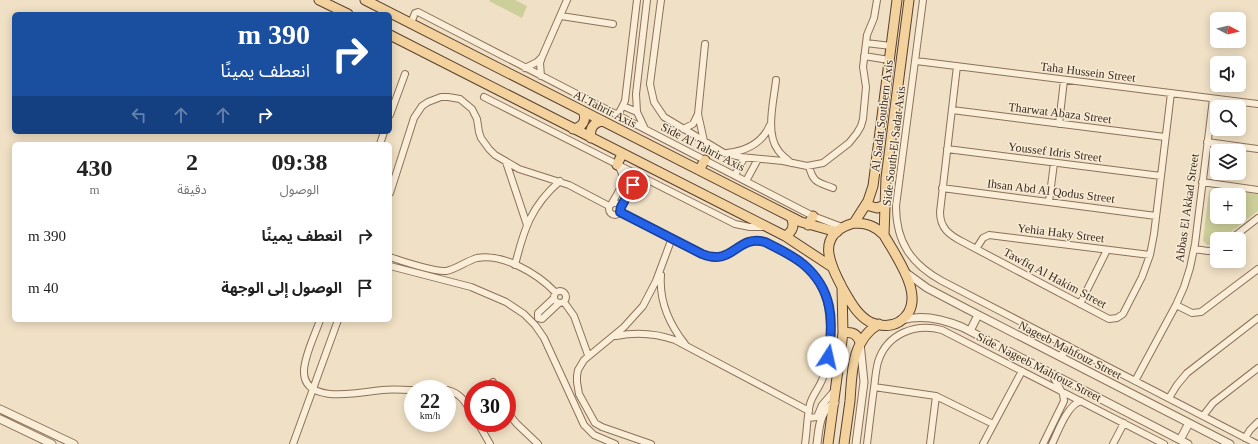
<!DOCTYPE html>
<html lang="ar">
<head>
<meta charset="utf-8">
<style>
  :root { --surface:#fff; --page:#f2f2f2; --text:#222; --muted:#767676 }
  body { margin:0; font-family:"Times New Roman","Noto Sans Arabic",serif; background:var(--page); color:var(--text); direction:rtl; height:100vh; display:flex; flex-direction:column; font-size:15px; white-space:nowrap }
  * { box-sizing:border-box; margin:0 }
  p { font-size:13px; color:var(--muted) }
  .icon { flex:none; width:22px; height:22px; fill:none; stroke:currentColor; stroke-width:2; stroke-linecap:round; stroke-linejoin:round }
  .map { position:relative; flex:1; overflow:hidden; direction:ltr }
  .sheet { position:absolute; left:12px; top:142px; width:380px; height:180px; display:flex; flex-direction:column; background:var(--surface); border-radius:6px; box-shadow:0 2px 10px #0003; direction:rtl }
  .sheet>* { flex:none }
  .top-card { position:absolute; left:12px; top:12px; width:380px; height:122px; border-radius:6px; box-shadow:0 2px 10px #0003; direction:rtl; background:#1a4fa0; color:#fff; overflow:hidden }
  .needle { width:26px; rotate:97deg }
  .controls { position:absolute; left:1210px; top:12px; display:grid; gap:8px }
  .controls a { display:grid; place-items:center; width:36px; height:36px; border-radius:6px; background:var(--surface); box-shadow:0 2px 10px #0003; font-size:20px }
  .speed { position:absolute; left:404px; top:380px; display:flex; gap:8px; font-size:20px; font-weight:700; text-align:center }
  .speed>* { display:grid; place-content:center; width:52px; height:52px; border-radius:50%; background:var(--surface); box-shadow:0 2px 10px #0003; line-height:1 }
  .speed small { font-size:10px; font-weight:400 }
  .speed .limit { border:6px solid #d22; background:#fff; color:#111 }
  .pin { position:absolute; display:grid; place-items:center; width:34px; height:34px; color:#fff; margin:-17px; border:2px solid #fff; border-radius:50%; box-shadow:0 1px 4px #0007 }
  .me { position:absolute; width:44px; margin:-22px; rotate:10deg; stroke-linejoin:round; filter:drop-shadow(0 0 3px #0008) }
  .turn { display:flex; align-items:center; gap:14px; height:84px; padding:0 16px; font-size:18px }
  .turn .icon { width:52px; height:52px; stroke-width:2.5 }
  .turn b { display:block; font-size:28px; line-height:34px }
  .lanes { display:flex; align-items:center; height:38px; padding:0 16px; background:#0003; justify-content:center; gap:20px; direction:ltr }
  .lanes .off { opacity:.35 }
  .eta { display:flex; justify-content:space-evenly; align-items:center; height:68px; text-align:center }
  .eta b { font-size:24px; font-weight:800; line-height:28px }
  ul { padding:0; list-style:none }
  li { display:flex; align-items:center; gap:12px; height:52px; padding:0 16px }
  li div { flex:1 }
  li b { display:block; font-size:15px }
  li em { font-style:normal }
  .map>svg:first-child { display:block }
  .green { fill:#cccf99; fill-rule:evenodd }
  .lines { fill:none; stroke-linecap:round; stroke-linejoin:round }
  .minor-casing { stroke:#8c715a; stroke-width:8 }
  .tertiary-casing { stroke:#8c715a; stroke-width:9 }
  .primary-casing { stroke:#5a402f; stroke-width:11 }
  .minor { stroke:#faeed9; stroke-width:6 }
  .tertiary { stroke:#faeed9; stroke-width:7 }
  .primary { stroke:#f3d29d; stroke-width:9 }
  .route-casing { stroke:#184099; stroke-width:10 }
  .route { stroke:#2563eb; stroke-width:7 }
  .labels { text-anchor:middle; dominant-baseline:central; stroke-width:3; stroke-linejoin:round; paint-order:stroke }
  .street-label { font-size:12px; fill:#3b2b1f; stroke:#f7ebd5 }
</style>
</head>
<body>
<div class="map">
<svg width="1258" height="444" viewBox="0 0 1258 444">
  <rect width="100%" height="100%" fill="#f0e0c5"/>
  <path class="green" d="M490,0H515L527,6L522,18L489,1Z
    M1213,188L1257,194H1258V211L1222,239H1217V243L1213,245H1207L1203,241L1209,191ZM1217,195H1239V217H1217Z"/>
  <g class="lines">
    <defs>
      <path id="minor" d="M661,0L650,84L654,102L664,117L724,153L741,157L783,161L807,166L823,163L849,143L857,133L861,126L863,119L866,87L863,67L867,35L874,18L877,0
        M923,0L896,206C896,242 911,264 942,281L1257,444
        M561,16L613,24
        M411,23L415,13L418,12L813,216L842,227
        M866,43L891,46
        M864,56L889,60
        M916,61L1258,104
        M957,66L940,212C940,228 949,235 963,242L1109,319L1117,318L1123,314L1142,277L1150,255L1154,234L1171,93
        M525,68L537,62L542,57
        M541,76L540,63L542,57L567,0
        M776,80C774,100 765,133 778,150C781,155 787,159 791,163
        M484,97L735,224L750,227H766
        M623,106L637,112
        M952,110L1165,137
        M698,114L704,141
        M390,115L405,74
        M616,115L620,111L625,101L637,0
        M1059,124L1064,80
        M645,129L637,112L636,94L647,0
        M683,129L693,124L698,114L705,44
        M1207,142L1258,149
        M380,144L384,132
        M947,149L1161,176
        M727,153C746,151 762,144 770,125
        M506,162L527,225
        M809,166C813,183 818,182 833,188
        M735,175L744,158
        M746,181L758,159
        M1202,182L1258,190
        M942,188L1156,216
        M390,193L414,118L422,106L428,102L441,97H448L460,99L472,109L477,119L479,132L481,138L489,149L495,155L519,169L569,185L609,206
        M1049,202L1054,163
        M609 209a6 6 0 1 1 12 0a6 6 0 1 1-12 0Z
        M612,203C619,191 628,179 618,166
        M621,207C627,195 631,182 646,180
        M620,212L709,257C736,261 738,235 765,242C777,248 792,255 802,263C836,291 834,335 824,374C822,385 813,393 810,404C807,417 807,431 805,444
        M1231,239L1258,218
        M976,249L983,238L989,235L1150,255
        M1194,249L1208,251L1217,250
        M390,257C401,261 435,272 446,271C457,269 466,261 477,258C503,253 538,274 555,292
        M515,265C524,229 531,206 560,181
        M390,266L471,287L506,302L524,314L535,325L544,338L584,425L594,435L615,444
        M661,275C659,301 669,324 685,344
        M554 297a6 6 0 1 1 12 0a6 6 0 1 1-12 0Z
        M554,298L538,313V318L542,319L559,303
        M564,302L574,316L588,355
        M1080,304L1107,250
        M1176,305L1192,313L1201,312L1258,269
        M320,320C315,335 305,354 304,370C302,406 362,392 382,390C393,389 403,390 413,390
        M616,336C636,332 655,333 675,340L809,411
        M1135,381L1176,305L1184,287L1190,268L1195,244L1213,99
        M493,382L496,389
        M874,387L936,396L993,424
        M447,390C461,393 466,403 473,415
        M1169,398L1177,385L1187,373L1258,318
        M507,412L517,424L538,444
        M1203,416L1213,403L1258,368
        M808,418L817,417L822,405L835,390
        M478,423L490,444
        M1245,438L1250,430L1258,422
        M293,444L338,320
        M651,444L602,427L595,423L579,394L577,382V376L578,370L584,360L624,327L643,306L656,281L672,238
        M867,444C869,428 871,412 873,395C875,384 875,373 878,362C887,333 916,323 942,330L1164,444
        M930,444L936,396
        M983,444L1022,371
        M1043,444L1064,401L1063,394L1051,373
        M1052,444C1058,432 1067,405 1081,401
        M1113,444L1124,423"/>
      <path id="tertiary" d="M905,272L927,288L965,308L1230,444
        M902,320C922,314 943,319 962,327L1188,444
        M970,331L978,315
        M1061,357L1067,346
        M0,409L74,444
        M0,419L52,444
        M1180,440L1189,423
        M817,444C819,430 819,409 835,403
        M856,444L864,382L860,343"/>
      <path id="primary" d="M319,0L348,14
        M365,0L801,222L837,232
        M390,35L785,236L832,267
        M573,129C583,127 587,120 583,111
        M591,138C589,128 594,122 603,121
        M617,165L622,154
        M699,170L705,160
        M866,205L877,208L885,205
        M854,223C867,223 875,226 884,235C896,257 931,302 899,322C890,327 879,326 870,322C857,315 850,301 843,289C829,263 815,234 854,223Z
        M854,223L868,201L873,186L897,0
        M808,225L813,216
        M884,235L886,178L909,0
        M785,236C793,232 795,225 791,217
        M843,333C852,331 858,334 860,343
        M828,444L843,333L842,288
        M844,444C846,430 848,416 850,401C852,374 851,340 879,324"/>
    </defs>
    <use href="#minor" class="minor-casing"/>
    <use href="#tertiary" class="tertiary-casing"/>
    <use href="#primary" class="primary-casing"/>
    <use href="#minor" class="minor"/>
    <use href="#tertiary" class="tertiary"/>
    <use href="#primary" class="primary"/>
  </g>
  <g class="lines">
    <defs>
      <path id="route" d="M633,185L621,207L620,212L702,254C733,267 737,234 765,242C777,248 792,255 803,264C833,289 834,321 828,357"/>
    </defs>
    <use href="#route" class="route-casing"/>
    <use href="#route" class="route"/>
  </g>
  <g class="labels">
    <g class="street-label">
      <text transform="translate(1088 72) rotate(7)">Taha Hussein Street</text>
      <text transform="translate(605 109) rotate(27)">Al Tahrir Axis</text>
      <text transform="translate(1060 113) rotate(7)">Tharwat Abaza Street</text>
      <text transform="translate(882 116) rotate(-83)">Al Sadat Southern Axis</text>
      <text transform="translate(894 146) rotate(-83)">Side South El Sadat Axis</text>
      <text transform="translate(703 147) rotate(27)">Side Al Tahrir Axis</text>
      <text transform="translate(1055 152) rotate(7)">Youssef Idris Street</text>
      <text transform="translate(1051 191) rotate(7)">Ihsan Abd Al Qodus Street</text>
      <text transform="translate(1187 208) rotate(-82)">Abbas El Akkad Street</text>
      <text transform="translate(1061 233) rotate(7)">Yehia Haky Street</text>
      <text transform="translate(1055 278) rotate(28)">Tawfiq Al Hakim Street</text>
      <text transform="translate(1070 350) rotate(27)">Nageeb Mahfouz Street</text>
      <text transform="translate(1039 367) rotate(27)">Side Nageeb Mahfouz Street</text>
    </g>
  </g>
</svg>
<div class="controls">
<a><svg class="needle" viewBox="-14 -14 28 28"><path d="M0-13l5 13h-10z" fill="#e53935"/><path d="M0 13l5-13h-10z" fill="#767676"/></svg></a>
<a><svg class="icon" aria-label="sound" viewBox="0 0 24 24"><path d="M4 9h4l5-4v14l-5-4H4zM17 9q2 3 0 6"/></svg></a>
<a><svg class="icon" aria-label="search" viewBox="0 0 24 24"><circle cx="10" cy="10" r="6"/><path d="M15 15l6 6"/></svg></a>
<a><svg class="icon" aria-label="layers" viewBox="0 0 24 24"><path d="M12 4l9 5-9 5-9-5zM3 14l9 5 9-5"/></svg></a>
<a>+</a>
<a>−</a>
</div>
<div class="speed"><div>22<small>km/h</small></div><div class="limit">30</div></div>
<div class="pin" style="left:633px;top:185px;background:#d93025"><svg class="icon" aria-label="arrive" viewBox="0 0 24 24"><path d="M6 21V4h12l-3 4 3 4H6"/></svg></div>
<svg class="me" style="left:828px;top:357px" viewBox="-20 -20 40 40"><circle r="19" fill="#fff"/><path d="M0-13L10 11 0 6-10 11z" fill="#2563eb"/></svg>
<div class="top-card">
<div class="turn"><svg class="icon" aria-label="right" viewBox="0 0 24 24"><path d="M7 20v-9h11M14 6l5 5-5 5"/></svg><div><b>390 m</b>انعطف يمينًا</div></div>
<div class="lanes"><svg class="icon off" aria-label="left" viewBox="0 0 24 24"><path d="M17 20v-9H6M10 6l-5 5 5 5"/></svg><svg class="icon off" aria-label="ahead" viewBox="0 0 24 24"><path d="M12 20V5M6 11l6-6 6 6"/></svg><svg class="icon off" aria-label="ahead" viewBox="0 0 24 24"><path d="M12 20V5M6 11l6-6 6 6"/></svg><svg class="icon" aria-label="right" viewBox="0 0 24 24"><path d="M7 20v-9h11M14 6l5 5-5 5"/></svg></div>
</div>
<section class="sheet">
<div class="eta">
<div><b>09:38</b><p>الوصول</p></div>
<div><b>2</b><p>دقيقة</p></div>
<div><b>430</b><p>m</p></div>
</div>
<ul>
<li><svg class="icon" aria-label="right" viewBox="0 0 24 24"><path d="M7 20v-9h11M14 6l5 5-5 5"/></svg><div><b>انعطف يمينًا</b></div><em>390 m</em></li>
<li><svg class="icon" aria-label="arrive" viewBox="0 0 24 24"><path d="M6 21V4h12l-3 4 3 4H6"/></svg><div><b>الوصول إلى الوجهة</b></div><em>40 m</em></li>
</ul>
</section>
</div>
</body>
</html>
